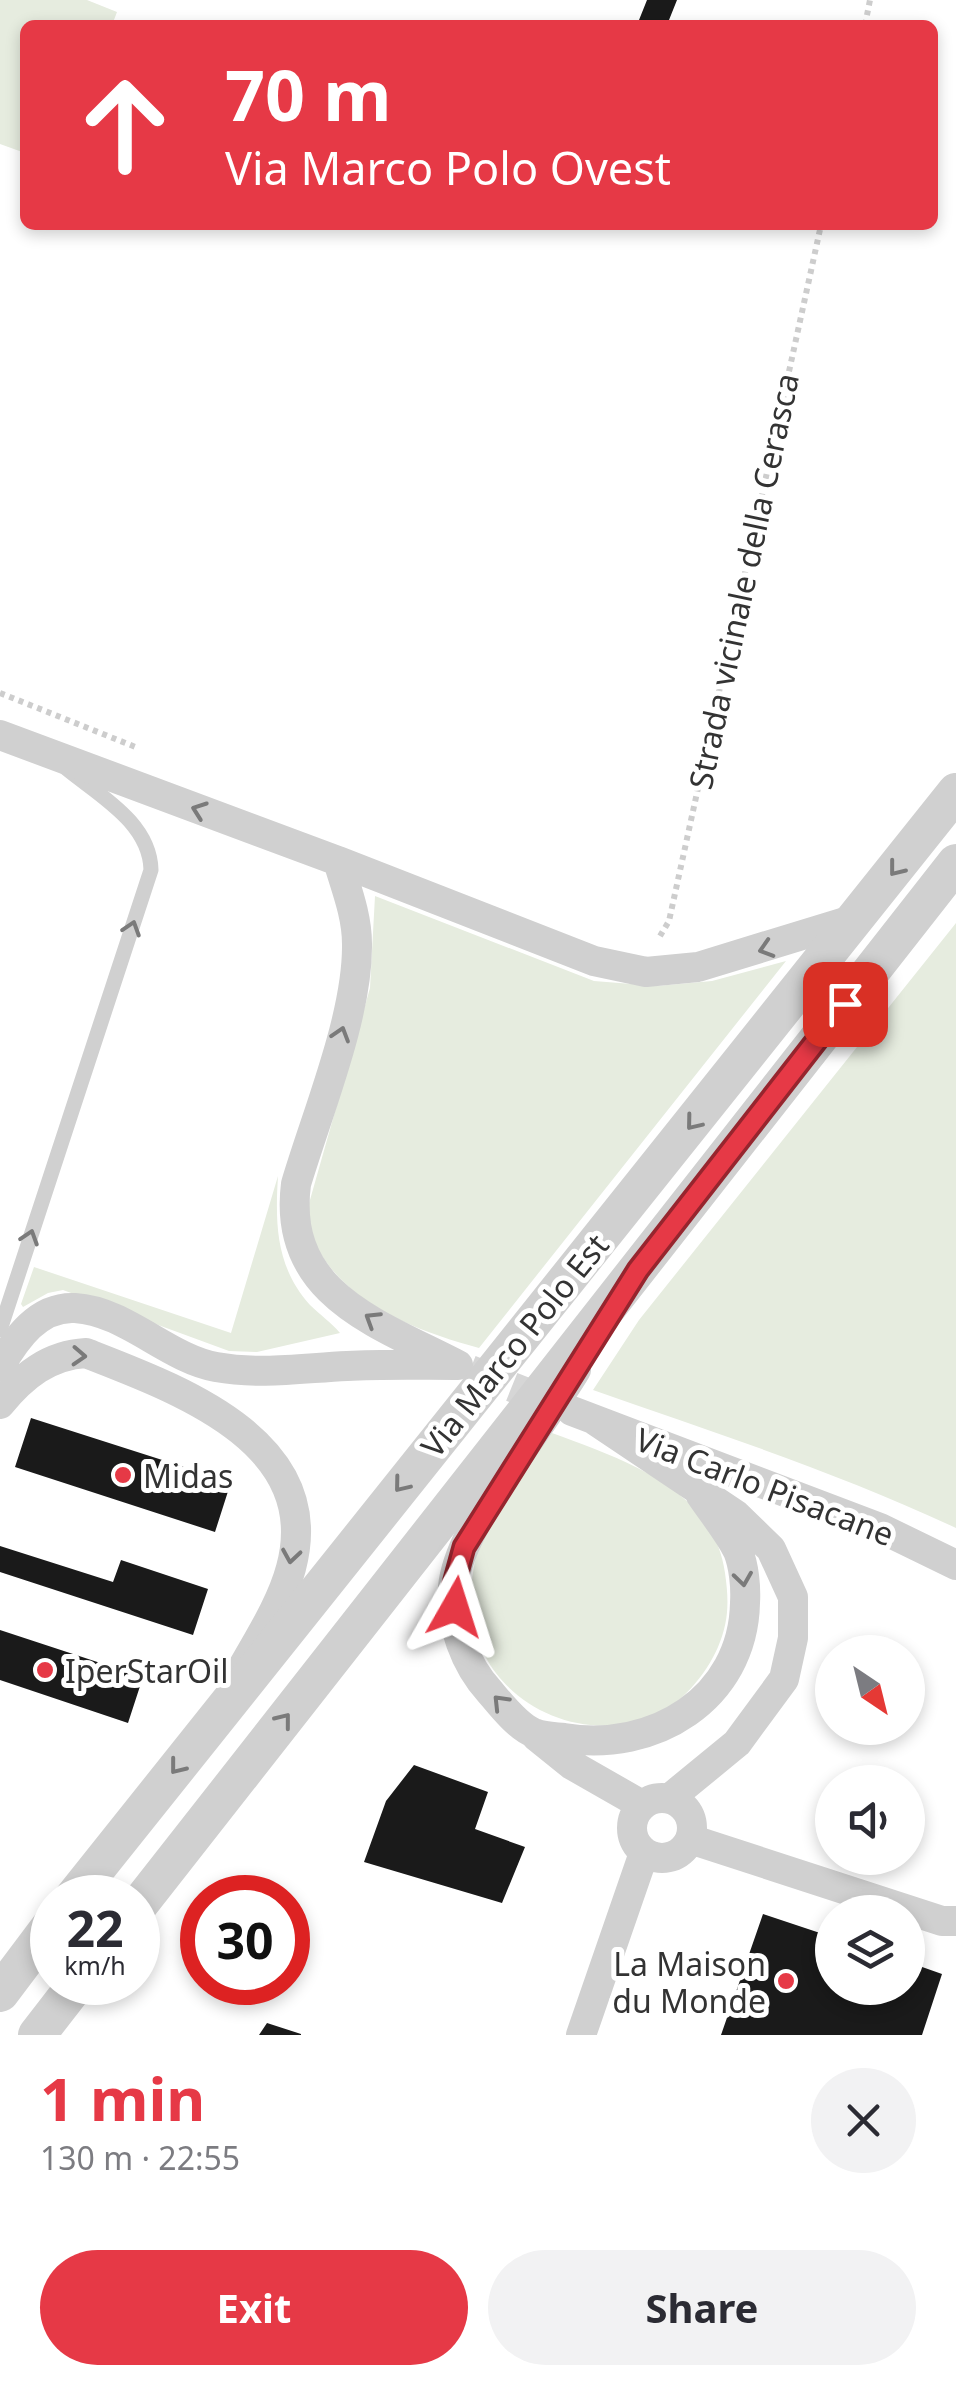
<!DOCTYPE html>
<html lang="en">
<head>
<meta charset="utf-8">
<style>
  :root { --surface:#fff; --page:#f2f2f3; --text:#2b2b33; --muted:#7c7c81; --accent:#e63946 }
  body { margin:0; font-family:"Noto Sans",sans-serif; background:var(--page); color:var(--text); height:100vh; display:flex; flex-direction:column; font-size:38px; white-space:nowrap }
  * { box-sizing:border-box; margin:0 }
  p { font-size:32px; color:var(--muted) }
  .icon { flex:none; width:55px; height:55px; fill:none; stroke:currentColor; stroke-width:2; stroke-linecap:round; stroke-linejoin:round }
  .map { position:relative; height:2035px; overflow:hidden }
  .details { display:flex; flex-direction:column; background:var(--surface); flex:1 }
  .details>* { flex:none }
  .guide { position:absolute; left:20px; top:20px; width:918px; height:210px; border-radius:15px; box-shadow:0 5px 15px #0003; background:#e63946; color:#fff; overflow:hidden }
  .needle { width:65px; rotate:145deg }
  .fabs { position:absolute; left:815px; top:1635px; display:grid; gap:20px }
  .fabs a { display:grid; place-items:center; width:110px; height:110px; border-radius:50%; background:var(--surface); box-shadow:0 5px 15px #0003; font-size:50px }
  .speed { position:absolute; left:30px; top:1875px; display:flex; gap:20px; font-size:50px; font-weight:700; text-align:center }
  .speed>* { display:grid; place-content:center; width:130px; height:130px; border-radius:50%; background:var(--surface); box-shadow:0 5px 15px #0003; line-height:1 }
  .speed small { font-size:25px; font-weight:400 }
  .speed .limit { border:15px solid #d22; background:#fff; color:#111 }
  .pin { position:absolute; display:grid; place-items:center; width:85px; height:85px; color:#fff; margin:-42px; border-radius:20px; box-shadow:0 5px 15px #0006 }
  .me { position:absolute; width:110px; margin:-55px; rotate:6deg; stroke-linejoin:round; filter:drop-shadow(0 0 8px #0008) }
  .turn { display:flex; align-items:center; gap:35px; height:210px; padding:0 40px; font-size:45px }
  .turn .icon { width:130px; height:130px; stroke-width:2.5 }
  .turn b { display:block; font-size:70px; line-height:85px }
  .round { display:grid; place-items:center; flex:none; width:105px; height:105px; border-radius:52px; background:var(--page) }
  .head { display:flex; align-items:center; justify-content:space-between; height:170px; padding:0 40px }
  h1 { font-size:60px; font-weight:700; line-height:75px; color:var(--accent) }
  .primary-button { display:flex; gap:20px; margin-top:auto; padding:20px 40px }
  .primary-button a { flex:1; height:115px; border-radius:60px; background:var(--accent); color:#fff; font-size:40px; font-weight:700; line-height:115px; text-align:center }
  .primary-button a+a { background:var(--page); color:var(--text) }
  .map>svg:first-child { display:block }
  .green { fill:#e6ecdf }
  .building { fill:#1a1a1a }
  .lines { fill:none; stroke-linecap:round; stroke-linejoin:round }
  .minor-tunnel { stroke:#d6d6d6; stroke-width:30; stroke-dasharray:30 15; stroke-linecap:butt }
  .path { stroke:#cdcdcd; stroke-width:6; stroke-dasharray:5 5; stroke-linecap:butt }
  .service { stroke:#d0d0d0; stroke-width:15 }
  .minor { stroke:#d0d0d0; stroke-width:30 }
  .tertiary { stroke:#d0d0d0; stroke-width:38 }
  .oneway { stroke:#7a7a7a }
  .route-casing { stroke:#96252e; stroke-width:25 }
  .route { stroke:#e63946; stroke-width:18 }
  .poi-dot { fill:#e63946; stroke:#fff; stroke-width:4 }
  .labels { text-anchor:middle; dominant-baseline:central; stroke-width:10; stroke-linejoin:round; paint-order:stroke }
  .street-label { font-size:32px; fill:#333; stroke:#fff }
  .poi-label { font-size:32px; fill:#333; stroke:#fff; text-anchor:start }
</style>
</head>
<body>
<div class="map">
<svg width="956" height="2035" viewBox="0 0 956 2035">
  <rect width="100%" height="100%" fill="#fff"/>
  <path class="green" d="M0,0H87L117,12L112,25H25V153L0,144Z
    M375,896L594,981L657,986L712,981L786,961L479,1348C420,1332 346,1305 316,1245C311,1235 310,1219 308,1207L370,988Z
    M956,923V1528C839,1473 716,1433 593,1390L639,1320Z
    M278,1176C275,1225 276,1267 310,1305C320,1315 331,1322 340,1333L257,1352L229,1351L63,1290L48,1293L23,1307L21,1304L34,1267L231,1333Z
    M552,1433C621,1459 713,1487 725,1573C729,1601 729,1621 718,1647C706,1675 680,1706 651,1717C575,1746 484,1699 472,1616C469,1591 473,1565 480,1541C490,1507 531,1463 552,1433Z"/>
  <path class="building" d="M647,0H677L667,25H637Z
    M31,1418L231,1482L215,1532L15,1467Z
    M0,1546L113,1582L121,1560L208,1589L193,1635L0,1572Z
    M0,1630L143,1677L128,1723L0,1680Z
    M414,1765L488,1792L475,1829L525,1847L502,1903L364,1862L386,1801Z
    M763,1914L832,1937V1988H908V1962L942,1974L922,2035H721Z
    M267,2023L301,2034V2035H259Z"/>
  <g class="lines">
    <path class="minor-tunnel" d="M470,1370L557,1405"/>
    <path class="path" d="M865,25L870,0
      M0,693L138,748
      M660,936L669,921L821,225"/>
    <path class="service" d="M0,1330L151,870C150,823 100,796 67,769"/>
    <path class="minor" d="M0,735L338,861C346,888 357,915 357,944C358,1016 317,1113 296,1184C282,1294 377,1323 458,1365
      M338,861L594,961L646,972L698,967L858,918
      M0,1366C16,1339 38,1306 75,1308C126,1311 167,1358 216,1367C261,1375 303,1368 347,1366C383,1364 419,1365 455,1365
      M576,1370C543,1426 458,1526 453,1587C450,1624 465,1665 490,1692C501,1705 518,1727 534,1733C543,1737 555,1737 564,1738C653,1753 743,1699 745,1603C746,1587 744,1566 738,1551C728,1531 712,1512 700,1494
      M0,1404C23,1376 49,1355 86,1353C178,1389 325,1441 291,1568C282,1602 261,1635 244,1665
      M572,1411L880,1528L956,1565
      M596,1421L736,1515L771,1549L793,1597V1638L784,1679L737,1743L670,1798
      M536,1736L572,1765L642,1805
      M632 1828a30 30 0 1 1 60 0a30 30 0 1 1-60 0Z
      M690,1839L942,1921H956
      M581,2035L644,1853"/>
    <path class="tertiary" d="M73,1898L956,792
      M138,1906L956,863
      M0,1993L52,1924
      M37,2035L78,1982"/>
  </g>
  <defs><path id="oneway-chevron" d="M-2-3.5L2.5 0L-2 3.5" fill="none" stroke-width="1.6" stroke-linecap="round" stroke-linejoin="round" transform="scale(2.5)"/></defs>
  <g class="oneway">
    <use href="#oneway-chevron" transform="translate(199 810) rotate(-160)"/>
    <use href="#oneway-chevron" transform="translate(896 869) rotate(128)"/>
    <use href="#oneway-chevron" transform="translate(132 928) rotate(-72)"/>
    <use href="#oneway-chevron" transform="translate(766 949) rotate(163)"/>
    <use href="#oneway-chevron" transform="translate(341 1034) rotate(-73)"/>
    <use href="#oneway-chevron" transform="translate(693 1123) rotate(129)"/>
    <use href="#oneway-chevron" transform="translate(30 1237) rotate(-72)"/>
    <use href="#oneway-chevron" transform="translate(372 1319) rotate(-148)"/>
    <use href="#oneway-chevron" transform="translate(79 1356) rotate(3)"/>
    <use href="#oneway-chevron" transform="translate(401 1485) rotate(129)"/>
    <use href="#oneway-chevron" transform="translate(291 1556) rotate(99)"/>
    <use href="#oneway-chevron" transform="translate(743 1579) rotate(82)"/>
    <use href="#oneway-chevron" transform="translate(500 1702) rotate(-134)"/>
    <use href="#oneway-chevron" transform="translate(284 1720) rotate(-52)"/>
    <use href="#oneway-chevron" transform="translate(177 1767) rotate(128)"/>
  </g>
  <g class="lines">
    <defs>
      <path id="route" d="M455,1607L453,1587L464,1547L638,1270L845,1004"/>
    </defs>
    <use href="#route" class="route-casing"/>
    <use href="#route" class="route"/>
  </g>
  <g class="poi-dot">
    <circle cx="123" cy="1475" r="10"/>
    <circle cx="45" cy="1670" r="10"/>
    <circle cx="786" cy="1981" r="10"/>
  </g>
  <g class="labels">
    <g class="street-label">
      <text transform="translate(743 581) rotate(-78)">Strada vicinale della Cerasca</text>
      <text transform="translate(514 1345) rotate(-51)">Via Marco Polo Est</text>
      <text transform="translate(765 1486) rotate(21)">Via Carlo Pisacane</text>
    </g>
    <g class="poi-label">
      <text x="143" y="1475">Midas</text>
      <text x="65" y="1670">IperStarOil</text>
      <text x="766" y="1963" text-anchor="end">La Maison<tspan x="766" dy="37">du Monde</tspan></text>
    </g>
  </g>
</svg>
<div class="fabs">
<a><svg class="needle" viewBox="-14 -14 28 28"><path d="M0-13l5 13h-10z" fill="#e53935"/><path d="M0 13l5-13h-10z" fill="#7c7c81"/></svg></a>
<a><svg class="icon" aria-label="sound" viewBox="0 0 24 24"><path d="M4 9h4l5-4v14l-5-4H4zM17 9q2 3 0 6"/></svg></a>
<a><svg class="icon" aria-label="layers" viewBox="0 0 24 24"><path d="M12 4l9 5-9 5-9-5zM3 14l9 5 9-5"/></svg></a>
</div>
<div class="speed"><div>22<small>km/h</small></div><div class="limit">30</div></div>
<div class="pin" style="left:845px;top:1004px;background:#d93025"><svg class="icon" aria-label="arrive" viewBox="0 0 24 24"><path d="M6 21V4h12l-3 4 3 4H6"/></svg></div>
<svg class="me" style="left:455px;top:1607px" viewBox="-20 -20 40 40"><path d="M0-17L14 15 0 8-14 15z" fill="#e63946" stroke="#fff" stroke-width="4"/></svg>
<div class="guide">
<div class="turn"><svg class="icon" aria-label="ahead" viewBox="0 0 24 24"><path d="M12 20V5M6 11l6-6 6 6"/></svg><div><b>70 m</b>Via Marco Polo Ovest</div></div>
</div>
</div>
<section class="details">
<div class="head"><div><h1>1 min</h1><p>130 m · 22:55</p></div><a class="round"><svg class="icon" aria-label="close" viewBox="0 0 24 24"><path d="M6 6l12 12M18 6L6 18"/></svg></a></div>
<div class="primary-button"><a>Exit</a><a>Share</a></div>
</section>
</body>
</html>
